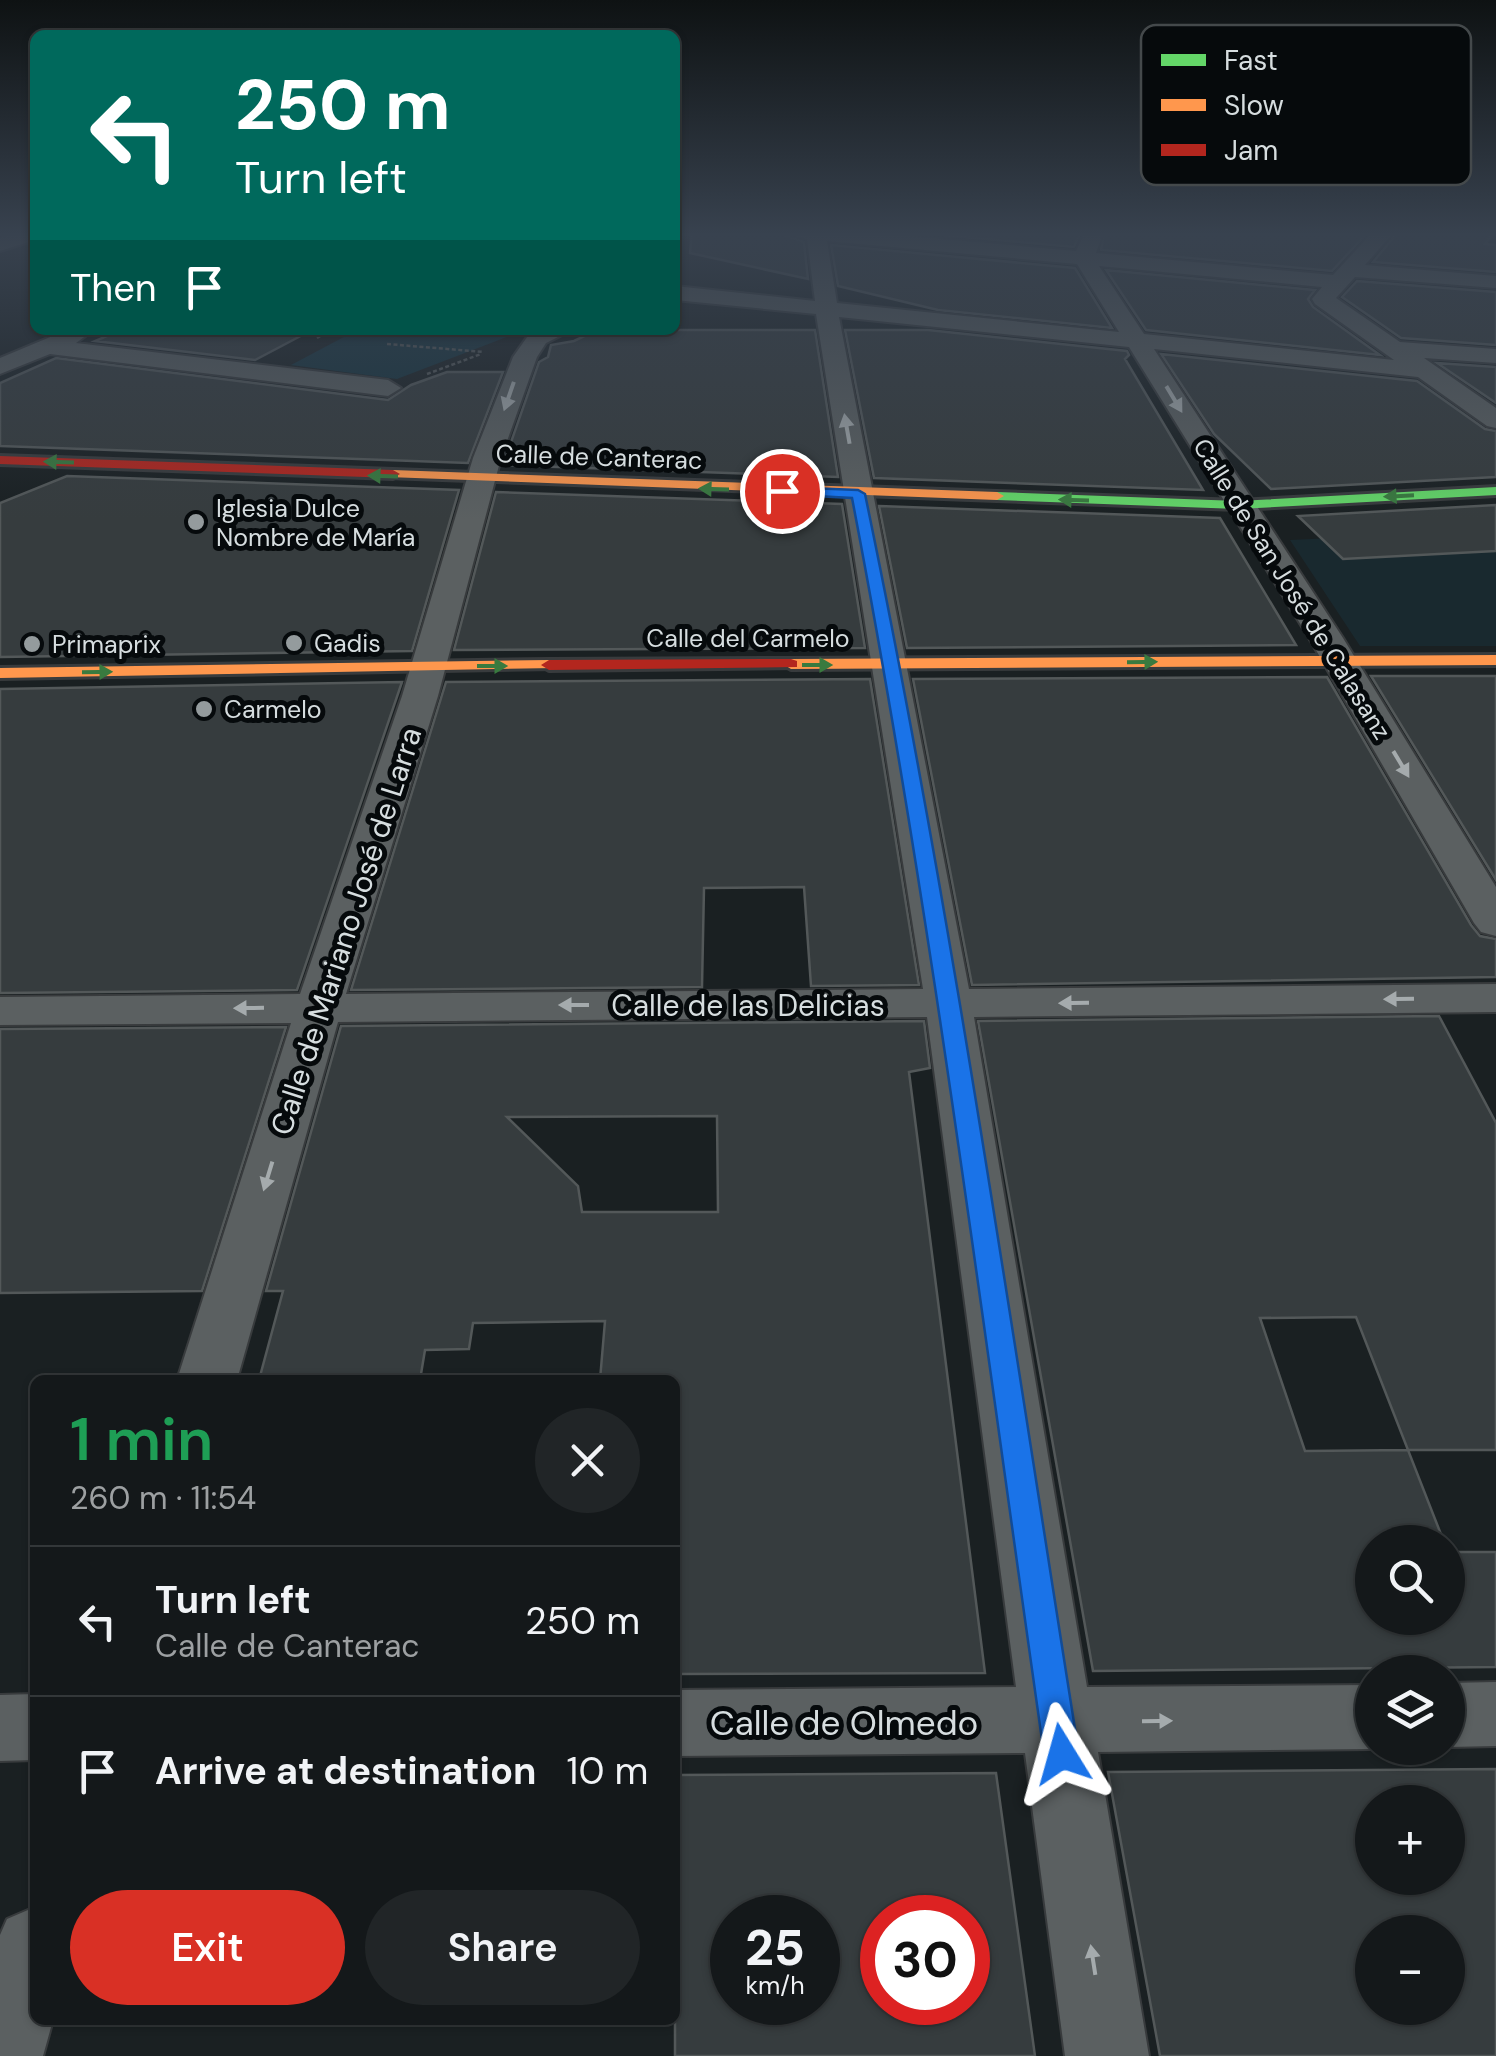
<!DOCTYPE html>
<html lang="en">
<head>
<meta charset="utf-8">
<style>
  :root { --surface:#14181a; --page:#212527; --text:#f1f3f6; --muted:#9da0a2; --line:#333739; --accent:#d93025 }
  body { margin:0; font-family:"DM Sans",sans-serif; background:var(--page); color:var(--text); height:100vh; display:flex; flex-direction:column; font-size:38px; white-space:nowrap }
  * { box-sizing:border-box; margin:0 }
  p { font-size:32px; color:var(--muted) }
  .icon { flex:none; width:55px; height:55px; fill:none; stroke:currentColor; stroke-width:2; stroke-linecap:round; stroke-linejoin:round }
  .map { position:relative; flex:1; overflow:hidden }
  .details { position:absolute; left:30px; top:1375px; width:650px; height:650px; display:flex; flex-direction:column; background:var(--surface); border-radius:15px; box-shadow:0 2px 8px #0004,0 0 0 2px var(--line) }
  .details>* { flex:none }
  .banner { position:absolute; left:30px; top:30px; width:650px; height:305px; border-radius:15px; box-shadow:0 2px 8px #0004,0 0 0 2px var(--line); background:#00695c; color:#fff; overflow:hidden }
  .buttons { position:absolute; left:1355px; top:1525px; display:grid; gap:20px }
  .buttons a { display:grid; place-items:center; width:110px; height:110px; border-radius:50%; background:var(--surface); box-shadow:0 2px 8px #0004,0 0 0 2px var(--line); font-size:50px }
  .speed { position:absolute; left:710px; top:1895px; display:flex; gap:20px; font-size:50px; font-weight:700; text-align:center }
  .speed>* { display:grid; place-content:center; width:130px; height:130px; border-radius:50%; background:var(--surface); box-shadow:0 2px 8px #0004,0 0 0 2px var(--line); line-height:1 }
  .speed small { font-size:25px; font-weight:400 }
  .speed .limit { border:15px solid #d22; background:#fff; color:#111 }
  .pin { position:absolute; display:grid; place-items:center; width:85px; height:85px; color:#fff; margin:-42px; border:5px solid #fff; border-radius:50%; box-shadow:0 2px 10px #0007 }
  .me { position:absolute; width:110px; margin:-55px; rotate:352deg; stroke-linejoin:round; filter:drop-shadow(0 0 8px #0008) }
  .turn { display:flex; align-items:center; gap:35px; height:210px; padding:0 40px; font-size:45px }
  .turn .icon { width:130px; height:130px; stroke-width:2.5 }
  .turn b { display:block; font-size:70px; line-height:85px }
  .then { display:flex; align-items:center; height:95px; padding:0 40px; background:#0003; gap:20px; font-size:38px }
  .round { display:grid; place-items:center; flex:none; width:105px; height:105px; border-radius:52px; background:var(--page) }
  .head { display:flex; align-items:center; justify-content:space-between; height:170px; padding:0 40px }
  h1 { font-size:60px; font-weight:600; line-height:75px; color:#1e9e55 }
  .button { display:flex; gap:20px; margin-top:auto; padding:20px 40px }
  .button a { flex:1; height:115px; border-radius:60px; background:var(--accent); color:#fff; font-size:40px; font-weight:600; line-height:115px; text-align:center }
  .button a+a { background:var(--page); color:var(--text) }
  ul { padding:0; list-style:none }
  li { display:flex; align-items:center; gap:30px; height:150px; padding:0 40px; border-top:2px solid var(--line) }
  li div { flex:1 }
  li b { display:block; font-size:38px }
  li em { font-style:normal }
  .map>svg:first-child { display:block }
  .built { fill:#19292f }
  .green { fill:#15333e }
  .building { fill:#363c3e; stroke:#535859; stroke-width:2.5; fill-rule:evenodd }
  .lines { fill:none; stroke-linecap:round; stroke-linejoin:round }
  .street-casing { stroke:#383b3d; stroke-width:4 }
  .fast-casing { stroke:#383b3d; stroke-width:6 }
  .slow-casing { stroke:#383b3d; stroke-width:6 }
  .jam-casing { stroke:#383b3d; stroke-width:6 }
  .path { stroke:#565a5b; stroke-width:2.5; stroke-dasharray:4 2.5; stroke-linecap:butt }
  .street { fill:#5b6061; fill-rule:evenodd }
  .fast { fill:#63d668; fill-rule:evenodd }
  .slow { fill:#ff974d; fill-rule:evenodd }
  .jam { fill:#b3261e; fill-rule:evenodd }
  .oneway { fill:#a5abad }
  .oneway2 { fill:#397a3f }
  .route { fill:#1a73e8; stroke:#114b97; stroke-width:2.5 }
  .poi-dot { fill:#949b9d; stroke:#060a0c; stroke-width:4 }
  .labels { text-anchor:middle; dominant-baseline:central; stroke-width:10; stroke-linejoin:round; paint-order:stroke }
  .far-street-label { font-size:25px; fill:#d6dddf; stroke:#060a0c }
  .far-poi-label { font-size:25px; fill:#d6dddf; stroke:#060a0c; text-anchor:start }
  .street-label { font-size:30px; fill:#d6dddf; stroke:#060a0c }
  .near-street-label { font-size:35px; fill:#d6dddf; stroke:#060a0c }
  .key { fill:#060a0c; stroke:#44494b; stroke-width:2.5 }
  .key-label { font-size:28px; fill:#d6dddf }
</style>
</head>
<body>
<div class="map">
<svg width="1496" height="2056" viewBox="0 0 1496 2056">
  <rect width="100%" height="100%" fill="#1a2022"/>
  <path class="built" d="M1496,520V646H1360L1290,540L1455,532Z"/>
  <path class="green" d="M357,330H525L397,379L291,365Z"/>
  <path class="building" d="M692,232H777L804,242L808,279L690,253Z
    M908,232H1081L1074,247Z
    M1104,232H1368L1332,271L1101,250Z
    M1398,232H1494L1485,244L1496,245V272L1373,262Z
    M831,245L1075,268L1112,328L938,310L838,286Z
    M1106,270L1315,290L1308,299L1313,307L1380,355L1146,330Z
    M1357,281L1496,292V345L1401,338L1342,297Z
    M121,330H312L255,360L95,341Z
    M597,330H815L838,477L503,465L539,362L548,357L551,345L574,341Z
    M845,330H928L1127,351L1129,355L1125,359L1203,490L874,478Z
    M1161,354L1417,381L1485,429L1496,431V477L1271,489L1214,434Z
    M56,358L388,400L411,385L447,372H503L468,463L0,446V383Z
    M1437,363L1496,367V403Z
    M67,476L459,490L412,651L0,657V503Z
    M496,492L842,504L865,648L454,650Z
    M1496,505V551L1343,559L1298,516Z
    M879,506L1220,518L1296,645L907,648Z
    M1371,676H1496V880Z
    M1327,677L1471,925L1480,936L1496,939V977L972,985L913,679Z
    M870,679L919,985L811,986L804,887L704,888L702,987L351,990L446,682Z
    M402,682L297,990L0,993V689Z
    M1439,1016L1496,1123V1450H1408L1356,1317L1260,1318L1305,1451L1408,1450L1444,1542H1372V1618H1448V1552H1496V1667L1093,1671L978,1021Z
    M924,1021L930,1068L909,1072L985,1673L675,1674V1380H600L605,1321L473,1323L469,1349L425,1350L420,1380H259L283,1291H266L341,1026ZM717,1116L718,1212H582L578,1186L507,1117Z
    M286,1027L202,1291L0,1293V1029Z
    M1496,1769V2056H1160L1108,1772ZM1372,1802H1448V1878H1372ZM1372,1932H1448V2008H1372Z
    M996,1773L1035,2056H675V1775ZM732,1918H818V2002H732ZM882,1918H968V2002H882Z"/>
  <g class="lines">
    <defs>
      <path id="street" d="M18,232H35V240L0,251V238Z
        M781,232H862L1076,251L1085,232H1099L1102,236L1096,253L1333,275L1373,232H1394L1365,265L1496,276V288L1355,277L1336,298L1400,342L1496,349V363L1424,358L1496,408V428L1487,426L1418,377L1154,349L1343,638L1496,887V936L1481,932L1474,923L1309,638L1129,347L839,317L969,989L1496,984V1012L974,1017L1087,1687L1372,1685V1748H1377L1372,1749L1098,1752L1149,2056H1065L1025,1753L675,1756V1690L1016,1687L927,1017L338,1022L237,1380H177L291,1023L0,1025V997L300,994L402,696L473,458L513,357L530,333L572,330L546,343L537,357L501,458L438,696L346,994L923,989L816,314L675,300V286L815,301L807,239ZM827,241L1077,264L1119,332L837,303ZM1099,266L1322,287L1312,299L1315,304L1394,360L1144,334Z
        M67,330H83L87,335L76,343L388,380L401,388L388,396L50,354L0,374V358Z
        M1496,1682V1746L1448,1747V1683Z
        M35,1694V1760L0,1761V1695Z
        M35,1907V2020H53L43,2056H0V1935L7,1919Z"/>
      <path id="fast" d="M1496,487V495L1238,509L997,500L990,496L997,492L1238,501Z"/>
      <path id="slow" d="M393,470L997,492L1004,496L997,500L388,477L386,474Z
        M1496,655V665L791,669L783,664L791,659Z
        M549,660L557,665L555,668L0,678V668Z"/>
      <path id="jam" d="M0,456L393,470L400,474L393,478L0,464Z
        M791,659L797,661V667L549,670L541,665L549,660Z"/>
    </defs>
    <use href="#street" class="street-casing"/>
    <use href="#fast" class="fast-casing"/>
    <use href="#slow" class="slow-casing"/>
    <use href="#jam" class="jam-casing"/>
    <path class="path" d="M317,338L331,330
      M387,344L484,352
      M427,374L481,354"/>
    <use href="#street" class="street"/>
    <use href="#fast" class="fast"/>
    <use href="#slow" class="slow"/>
    <use href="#jam" class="jam"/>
  </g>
  <defs><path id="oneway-solid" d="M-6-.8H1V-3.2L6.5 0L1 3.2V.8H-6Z" transform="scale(2.5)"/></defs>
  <g class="oneway">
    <use href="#oneway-solid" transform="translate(509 396) rotate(109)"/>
    <use href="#oneway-solid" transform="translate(1174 399) rotate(59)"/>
    <use href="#oneway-solid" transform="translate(847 429) rotate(-100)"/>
    <use href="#oneway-solid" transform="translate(1401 764) rotate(59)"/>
    <use href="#oneway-solid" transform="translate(1399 999) rotate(179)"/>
    <use href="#oneway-solid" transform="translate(1074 1003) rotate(179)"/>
    <use href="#oneway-solid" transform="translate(574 1005) rotate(180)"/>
    <use href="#oneway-solid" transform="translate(249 1008) rotate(179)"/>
    <use href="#oneway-solid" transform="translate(268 1176) rotate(107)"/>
    <use href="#oneway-solid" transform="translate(1157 1721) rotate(-1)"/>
    <use href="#oneway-solid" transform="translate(1093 1960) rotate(-99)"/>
  </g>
  <g class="oneway2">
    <use href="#oneway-solid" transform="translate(59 462) rotate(-178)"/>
    <use href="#oneway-solid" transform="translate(383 476) rotate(-178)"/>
    <use href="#oneway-solid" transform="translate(714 489) rotate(-178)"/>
    <use href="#oneway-solid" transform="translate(1399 496) rotate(177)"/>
    <use href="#oneway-solid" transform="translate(1074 500) rotate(-178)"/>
    <use href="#oneway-solid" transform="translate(1142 662) rotate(-1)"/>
    <use href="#oneway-solid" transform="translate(817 665)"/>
    <use href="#oneway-solid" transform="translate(492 666)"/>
    <use href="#oneway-solid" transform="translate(97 672) rotate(-1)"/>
  </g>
  <linearGradient id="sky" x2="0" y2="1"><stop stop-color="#0e1213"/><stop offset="0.45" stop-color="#38424f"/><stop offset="1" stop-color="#38424f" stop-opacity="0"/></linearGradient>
  <rect width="1496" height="520" fill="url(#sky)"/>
  <path class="route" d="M782,487L858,490L865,494C952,911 1012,1333 1079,1754L1074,1765L1062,1770L1049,1765L1044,1754C984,1335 932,914 852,498L777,494V488Z"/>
  <g class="poi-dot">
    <circle cx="196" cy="522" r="10"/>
    <circle cx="294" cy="643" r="10"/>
    <circle cx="32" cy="644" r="10"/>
    <circle cx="204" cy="709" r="10"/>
  </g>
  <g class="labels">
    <g class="far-street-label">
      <text transform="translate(599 457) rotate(2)">Calle de Canterac</text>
      <text transform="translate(1292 589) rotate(58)">Calle de San José de Calasanz</text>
      <text x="748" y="638">Calle del Carmelo</text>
    </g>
    <g class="far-poi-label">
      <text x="216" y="508">Iglesia Dulce<tspan x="216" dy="29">Nombre de María</tspan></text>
      <text x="314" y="643">Gadis</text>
      <text x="52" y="644">Primaprix</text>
      <text x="224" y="709">Carmelo</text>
    </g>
    <g class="street-label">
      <text transform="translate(346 931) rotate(-72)">Calle de Mariano José de Larra</text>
      <text x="748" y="1005">Calle de las Delicias</text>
    </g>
    <g class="near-street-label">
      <text x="844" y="1723">Calle de Olmedo</text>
    </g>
  </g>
  <rect x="1141" y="25" width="330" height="160" rx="15" class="key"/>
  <rect x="1161" y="54" width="45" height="12" fill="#63d668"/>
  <rect x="1161" y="99" width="45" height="12" fill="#ff974d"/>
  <rect x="1161" y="144" width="45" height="12" fill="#b3261e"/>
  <g class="key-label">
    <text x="1224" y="70">Fast</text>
    <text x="1224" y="115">Slow</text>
    <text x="1224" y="160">Jam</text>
  </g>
</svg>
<div class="buttons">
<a><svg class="icon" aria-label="search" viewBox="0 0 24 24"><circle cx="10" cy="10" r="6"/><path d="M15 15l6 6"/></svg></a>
<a><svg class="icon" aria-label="layers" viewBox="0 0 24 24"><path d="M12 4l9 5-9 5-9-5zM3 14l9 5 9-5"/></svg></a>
<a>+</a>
<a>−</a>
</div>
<div class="speed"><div>25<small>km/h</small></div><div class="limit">30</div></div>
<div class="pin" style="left:782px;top:491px;background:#d93025"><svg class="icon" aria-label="arrive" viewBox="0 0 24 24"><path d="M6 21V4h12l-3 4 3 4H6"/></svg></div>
<svg class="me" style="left:1062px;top:1754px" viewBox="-20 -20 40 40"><path d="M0-17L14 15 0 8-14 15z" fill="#1a73e8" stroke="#fff" stroke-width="4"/></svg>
<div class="banner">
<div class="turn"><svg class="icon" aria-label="left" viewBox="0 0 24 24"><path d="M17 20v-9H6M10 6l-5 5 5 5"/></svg><div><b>250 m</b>Turn left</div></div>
<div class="then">Then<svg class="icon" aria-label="arrive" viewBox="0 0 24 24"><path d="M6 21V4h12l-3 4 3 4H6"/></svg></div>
</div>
<section class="details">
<div class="head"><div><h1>1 min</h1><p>260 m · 11:54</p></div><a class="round"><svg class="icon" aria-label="close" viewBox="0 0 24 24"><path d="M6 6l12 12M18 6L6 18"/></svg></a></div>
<ul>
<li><svg class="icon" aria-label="left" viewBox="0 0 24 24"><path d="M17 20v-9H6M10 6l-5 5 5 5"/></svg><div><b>Turn left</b><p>Calle de Canterac</p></div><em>250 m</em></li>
<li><svg class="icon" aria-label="arrive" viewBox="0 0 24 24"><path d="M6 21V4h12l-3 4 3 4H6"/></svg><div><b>Arrive at destination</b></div><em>10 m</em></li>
</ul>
<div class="button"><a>Exit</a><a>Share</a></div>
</section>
</div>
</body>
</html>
